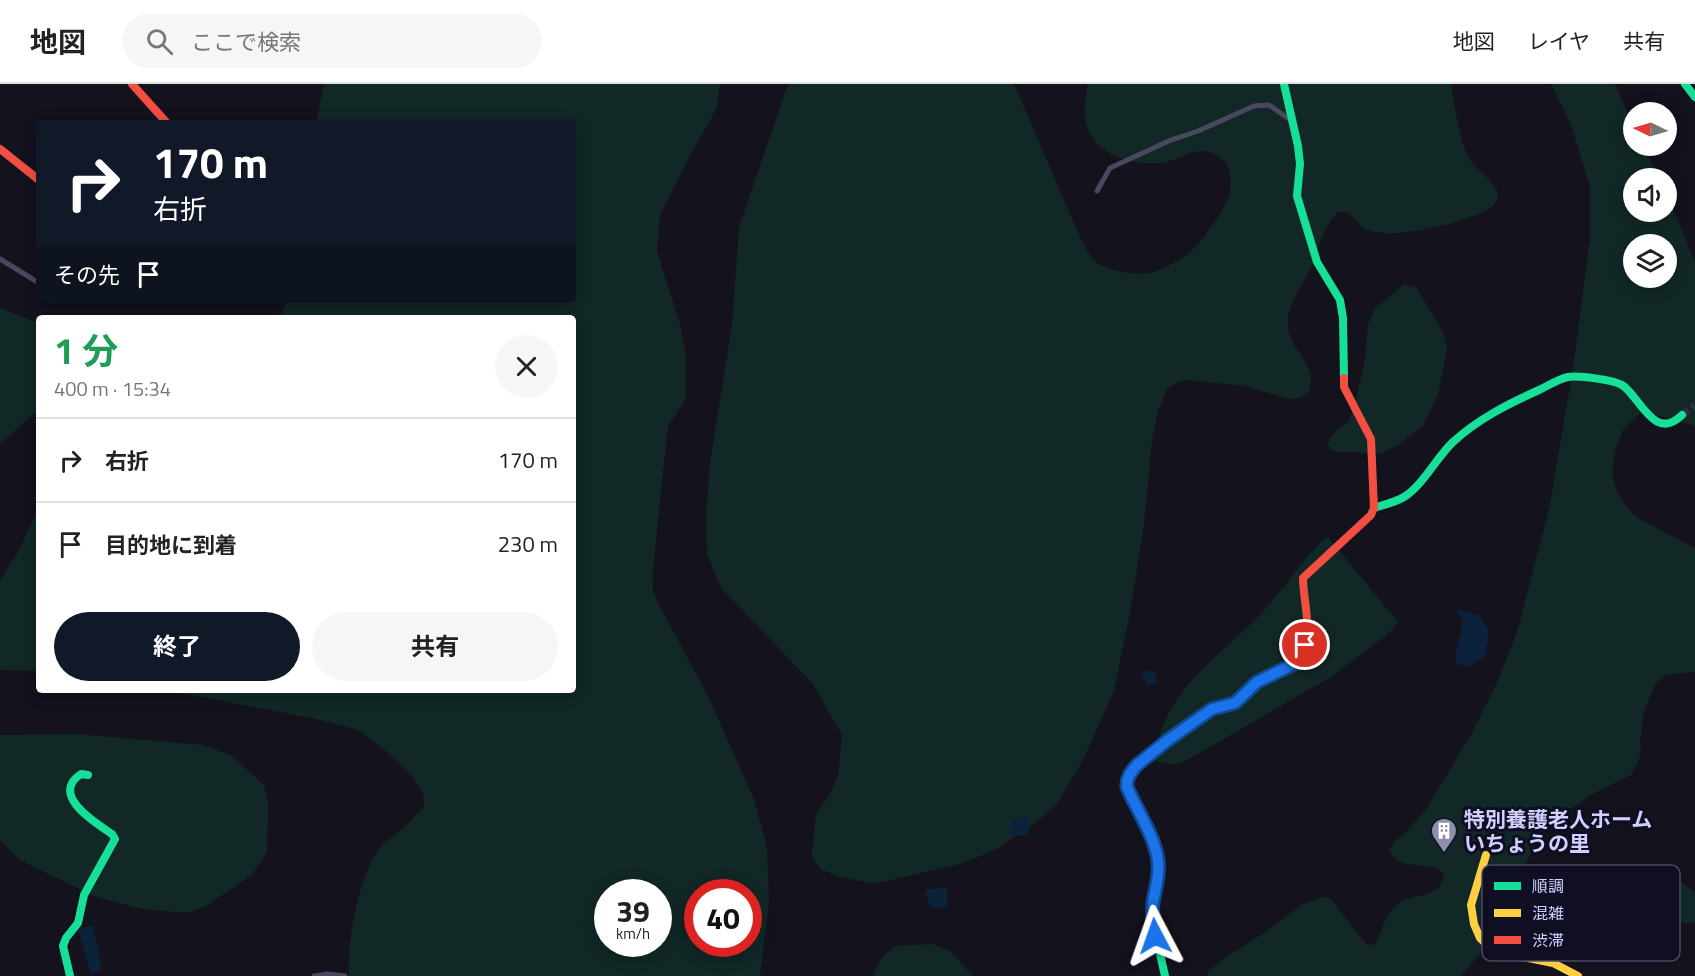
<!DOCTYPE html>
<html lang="ja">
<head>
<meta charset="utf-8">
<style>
  :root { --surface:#fff; --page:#f6f6f6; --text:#222; --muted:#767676; --line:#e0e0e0; --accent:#111827 }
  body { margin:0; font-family:"Titillium Web","Noto Sans JP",sans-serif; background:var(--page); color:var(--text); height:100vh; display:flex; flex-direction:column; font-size:22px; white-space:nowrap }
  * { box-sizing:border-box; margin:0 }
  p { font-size:20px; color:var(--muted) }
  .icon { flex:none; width:33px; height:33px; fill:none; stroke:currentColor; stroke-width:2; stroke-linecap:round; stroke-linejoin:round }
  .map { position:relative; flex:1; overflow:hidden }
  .side { position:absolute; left:36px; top:231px; width:540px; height:378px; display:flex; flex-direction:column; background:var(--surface); border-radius:6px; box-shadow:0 3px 15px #0003 }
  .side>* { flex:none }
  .guide { position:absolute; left:36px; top:36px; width:540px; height:183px; border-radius:6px; box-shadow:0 3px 15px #0003; background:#111827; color:#fff; overflow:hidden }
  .needle { width:39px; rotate:275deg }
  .buttons { position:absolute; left:1623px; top:18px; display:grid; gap:12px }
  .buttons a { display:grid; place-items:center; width:54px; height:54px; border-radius:50%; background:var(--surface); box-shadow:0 3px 15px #0003; font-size:30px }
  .speed { position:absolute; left:594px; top:795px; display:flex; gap:12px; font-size:30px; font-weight:700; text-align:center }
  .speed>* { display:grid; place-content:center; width:78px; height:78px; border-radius:50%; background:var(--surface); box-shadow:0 3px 15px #0003; line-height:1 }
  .speed small { font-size:15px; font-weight:400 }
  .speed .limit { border:9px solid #d22; background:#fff; color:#111 }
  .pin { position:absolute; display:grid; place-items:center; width:51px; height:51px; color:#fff; margin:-26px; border:3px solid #fff; border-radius:50%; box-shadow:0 2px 6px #0007 }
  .me { position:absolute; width:66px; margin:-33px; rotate:356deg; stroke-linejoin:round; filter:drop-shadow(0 0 4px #0008) }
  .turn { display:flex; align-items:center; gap:21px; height:126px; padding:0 18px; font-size:27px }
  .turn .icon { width:78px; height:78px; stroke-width:2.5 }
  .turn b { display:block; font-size:42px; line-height:51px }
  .then { display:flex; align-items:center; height:57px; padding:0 18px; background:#0003; gap:12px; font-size:22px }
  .round { display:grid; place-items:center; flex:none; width:63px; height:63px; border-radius:32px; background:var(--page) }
  .head { display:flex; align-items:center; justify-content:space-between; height:102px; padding:0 18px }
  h1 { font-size:36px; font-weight:700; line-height:45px; color:#1e9e55 }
  .action { display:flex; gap:12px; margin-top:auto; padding:12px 18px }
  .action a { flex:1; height:69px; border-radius:36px; background:var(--accent); color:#fff; font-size:24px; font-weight:700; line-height:69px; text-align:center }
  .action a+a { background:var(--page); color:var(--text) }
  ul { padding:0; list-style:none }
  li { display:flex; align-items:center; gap:18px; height:84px; padding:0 18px; border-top:2px solid var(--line) }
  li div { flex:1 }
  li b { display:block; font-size:22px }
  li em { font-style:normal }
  header { display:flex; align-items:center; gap:36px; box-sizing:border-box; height:84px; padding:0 30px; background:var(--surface); border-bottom:2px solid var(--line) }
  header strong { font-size:28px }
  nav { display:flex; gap:33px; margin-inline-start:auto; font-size:21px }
  .search { width:420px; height:54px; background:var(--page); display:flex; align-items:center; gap:15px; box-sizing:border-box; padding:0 21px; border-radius:33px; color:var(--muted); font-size:22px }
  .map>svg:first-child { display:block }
  .green { fill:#112826; fill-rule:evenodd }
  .water { fill:#0c223b }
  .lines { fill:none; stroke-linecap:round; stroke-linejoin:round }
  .secondary-tunnel { stroke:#2f2f3f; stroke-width:8; stroke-dasharray:8 4; stroke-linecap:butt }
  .street { stroke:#48495e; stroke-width:5 }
  .fast { stroke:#16e098; stroke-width:8 }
  .slow { stroke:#ffcf43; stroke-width:8 }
  .jam { stroke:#f24e42; stroke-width:8 }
  .route-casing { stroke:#114b97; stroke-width:15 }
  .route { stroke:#1a73e8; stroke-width:10 }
  .labels { text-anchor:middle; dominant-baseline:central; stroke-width:6; stroke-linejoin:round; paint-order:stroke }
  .poi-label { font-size:21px; font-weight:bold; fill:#d0d1fe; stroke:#0f0e22; text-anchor:start }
  .key { fill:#0f0e22; stroke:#494864; stroke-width:1.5 }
  .key-label { font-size:16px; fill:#d0d1fe }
</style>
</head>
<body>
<header>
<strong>地図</strong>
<div class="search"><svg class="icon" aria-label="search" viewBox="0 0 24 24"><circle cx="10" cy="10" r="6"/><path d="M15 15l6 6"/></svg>ここで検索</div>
<nav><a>地図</a><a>レイヤ</a><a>共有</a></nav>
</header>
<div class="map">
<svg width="1695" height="892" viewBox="0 0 1695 892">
  <rect width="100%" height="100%" fill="#13121d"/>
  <path class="green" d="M324,0H720L717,21L710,37L693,66L660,131L657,167L680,240L686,272V315L668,342L653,486V506L659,521L708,612L754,715L767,763L769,819L760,892H349C347,856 359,787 383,760C387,756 393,752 398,748C407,741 416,731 424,722L423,710L413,693L387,668L358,646L312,634L164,606H573V234H279L288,216H573V39H316ZM658,808V860H608V808ZM748,808V860H698V808Z
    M788,0H1014L1078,148C1083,159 1088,171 1097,179C1108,187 1141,193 1154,188C1165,184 1178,177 1187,171C1201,160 1223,128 1229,112C1231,106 1231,91 1229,85C1226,75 1213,68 1204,67C1191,66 1182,74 1170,77C1157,81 1142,80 1129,76C1089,67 1078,38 1088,0H1451C1455,21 1459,58 1470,76C1476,85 1498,100 1498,112C1498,134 1416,148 1399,149C1390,150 1380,149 1371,147C1359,144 1356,135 1347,128H1338C1323,143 1319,163 1312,181C1305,200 1286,220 1288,241C1289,267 1319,280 1309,308L1300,314L1288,315L1245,302L1187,296L1176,299L1167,305L1158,328L1152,357L1144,441L1130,529L1114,607L1083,676L1057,720L1033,741L995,766L960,780L874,800L837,792L820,785L812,771L816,730L830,710L838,692L842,651L813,600L721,504L707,470L706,432L710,378L732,241L739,143Z
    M1551,0H1615L1633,40L1634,62H1644L1659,94H1634V128H1666L1667,110L1695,178V342L1642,327L1623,346L1615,367L1612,390L1616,405L1625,421L1636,433L1695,464V588L1666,591L1656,599L1644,626L1640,658L1641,668L1638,678L1631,691L1593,710L1555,735L1538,756L1479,871L1461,892H1208L1207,889L1219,878L1270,845L1303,820L1323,813L1330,814L1367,861H1372L1377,857C1382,845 1387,827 1399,819C1416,808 1441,815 1444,790C1429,774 1399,790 1389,766L1394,758L1404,750L1427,724L1472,649L1499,594L1518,545L1550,421L1573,284L1590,154V103L1570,38ZM1634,160H1666V194H1634Z
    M1404,200L1416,203L1443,248L1447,263L1439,307L1424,341L1397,362L1380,370L1332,367L1327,360L1332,351L1349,337L1356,316L1365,274L1368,240L1375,224Z
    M0,224L39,239V325L0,360Z
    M39,431V587L0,586V496L18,468L33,436Z
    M1328,453L1398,538L1390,548L1334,591L1219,658L1185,677L1171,681L1155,677C1161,604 1224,572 1268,522C1286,502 1308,467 1328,453Z
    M77,650L203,661L232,672L264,701L268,719L267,768L252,791L206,822L188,829L142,825L96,813L20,776L0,756V651Z
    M1667,788L1695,808V838L1691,840C1672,837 1662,825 1650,811Z
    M933,860L950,867L973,892H873L879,877L895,862Z"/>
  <path class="water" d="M1456,525L1479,531L1489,546L1486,572L1468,583L1456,580V569L1463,537Z
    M1146,586L1155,589L1157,597L1156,600H1147L1141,590Z
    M1012,734H1029V751H1009Z
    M947,803V821L943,825L930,823L925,806Z
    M93,841L102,887L91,890L78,846Z"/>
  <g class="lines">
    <path class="secondary-tunnel" d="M1682,331L1695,322"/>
    <path class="street" d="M1097,107L1110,84L1171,56L1198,47L1254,22L1269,21L1292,37
      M0,175L39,199
      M314,892L327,890L345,892"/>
    <path class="fast" d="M1284,0L1298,62L1300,80L1297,112L1317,178L1340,216L1343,234L1344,294
      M1685,0L1695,13
      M1374,424C1383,421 1396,418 1404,413C1424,400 1436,374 1453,358C1478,335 1508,320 1539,306C1548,302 1558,295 1568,293C1577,291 1614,296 1622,301C1639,311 1654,359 1682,331
      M70,892L63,862L66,854L78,839L84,811L115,755L112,750C96,739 49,711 81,690L88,691
      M1165,892L1153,839L1158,778L1147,747L1127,703C1127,680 1190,637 1211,626C1220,622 1230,622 1238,617C1244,612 1249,606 1254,600"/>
    <path class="slow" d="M1486,771L1471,821L1474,840L1480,854L1488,862L1498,868L1553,879L1578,892"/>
    <path class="jam" d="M132,0L167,39
      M0,65L39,96
      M1254,600C1266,592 1281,589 1293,581C1318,562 1303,520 1303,494L1371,431L1374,424L1371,355L1344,303V294"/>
  </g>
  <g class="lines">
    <defs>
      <path id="route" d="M1155,852C1153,841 1152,830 1153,819C1155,805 1160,792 1158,777C1155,752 1137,727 1127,703C1126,694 1131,688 1137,681L1168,656L1212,625L1235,619L1257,598L1294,580L1301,574L1305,561"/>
    </defs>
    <use href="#route" class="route-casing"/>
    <use href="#route" class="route"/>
  </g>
  <defs>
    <symbol id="building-pin" viewBox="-11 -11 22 30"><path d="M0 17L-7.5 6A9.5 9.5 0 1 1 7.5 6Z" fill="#8e8eaf" stroke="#0f0e22"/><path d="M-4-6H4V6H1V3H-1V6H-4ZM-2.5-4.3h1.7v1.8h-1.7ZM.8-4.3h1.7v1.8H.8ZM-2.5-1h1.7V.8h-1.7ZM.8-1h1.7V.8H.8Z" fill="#fff"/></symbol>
  </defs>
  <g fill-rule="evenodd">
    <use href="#building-pin" x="1429" y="732" width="30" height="40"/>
  </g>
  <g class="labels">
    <g class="poi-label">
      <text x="1464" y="735">特別養護老人ホーム<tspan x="1464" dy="24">いちょうの里</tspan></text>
    </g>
  </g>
  <rect x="1482" y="781" width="198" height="96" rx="9" class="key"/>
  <rect x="1494" y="798" width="27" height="8" fill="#16e098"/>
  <rect x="1494" y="825" width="27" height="8" fill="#ffcf43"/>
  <rect x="1494" y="852" width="27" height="8" fill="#f24e42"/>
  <g class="key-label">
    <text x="1532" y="808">順調</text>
    <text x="1532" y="835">混雑</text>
    <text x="1532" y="862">渋滞</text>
  </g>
</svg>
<div class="buttons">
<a><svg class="needle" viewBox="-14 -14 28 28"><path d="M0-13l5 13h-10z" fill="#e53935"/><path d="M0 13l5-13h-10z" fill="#767676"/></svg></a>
<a><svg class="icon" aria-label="sound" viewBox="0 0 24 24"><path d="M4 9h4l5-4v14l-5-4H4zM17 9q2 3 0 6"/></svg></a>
<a><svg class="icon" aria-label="layers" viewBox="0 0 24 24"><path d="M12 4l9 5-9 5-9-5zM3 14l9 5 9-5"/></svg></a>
</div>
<div class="speed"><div>39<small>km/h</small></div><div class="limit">40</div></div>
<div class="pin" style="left:1305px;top:561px;background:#d93025"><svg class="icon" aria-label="arrive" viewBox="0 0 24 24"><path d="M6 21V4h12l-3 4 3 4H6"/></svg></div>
<svg class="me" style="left:1155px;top:852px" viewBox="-20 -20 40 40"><path d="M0-17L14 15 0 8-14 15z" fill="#1a73e8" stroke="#fff" stroke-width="4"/></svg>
<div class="guide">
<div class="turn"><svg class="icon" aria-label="right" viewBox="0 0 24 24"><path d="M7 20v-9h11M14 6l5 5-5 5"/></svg><div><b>170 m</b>右折</div></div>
<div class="then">その先<svg class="icon" aria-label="arrive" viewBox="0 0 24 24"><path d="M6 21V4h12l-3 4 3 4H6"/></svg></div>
</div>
<section class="side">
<div class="head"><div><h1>1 分</h1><p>400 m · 15:34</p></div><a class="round"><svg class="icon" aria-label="close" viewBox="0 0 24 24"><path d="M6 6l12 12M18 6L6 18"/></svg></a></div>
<ul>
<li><svg class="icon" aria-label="right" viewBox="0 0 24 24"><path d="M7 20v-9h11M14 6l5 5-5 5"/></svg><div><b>右折</b></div><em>170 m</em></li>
<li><svg class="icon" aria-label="arrive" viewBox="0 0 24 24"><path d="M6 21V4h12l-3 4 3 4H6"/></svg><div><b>目的地に到着</b></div><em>230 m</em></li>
</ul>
<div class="action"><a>終了</a><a>共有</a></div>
</section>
</div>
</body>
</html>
